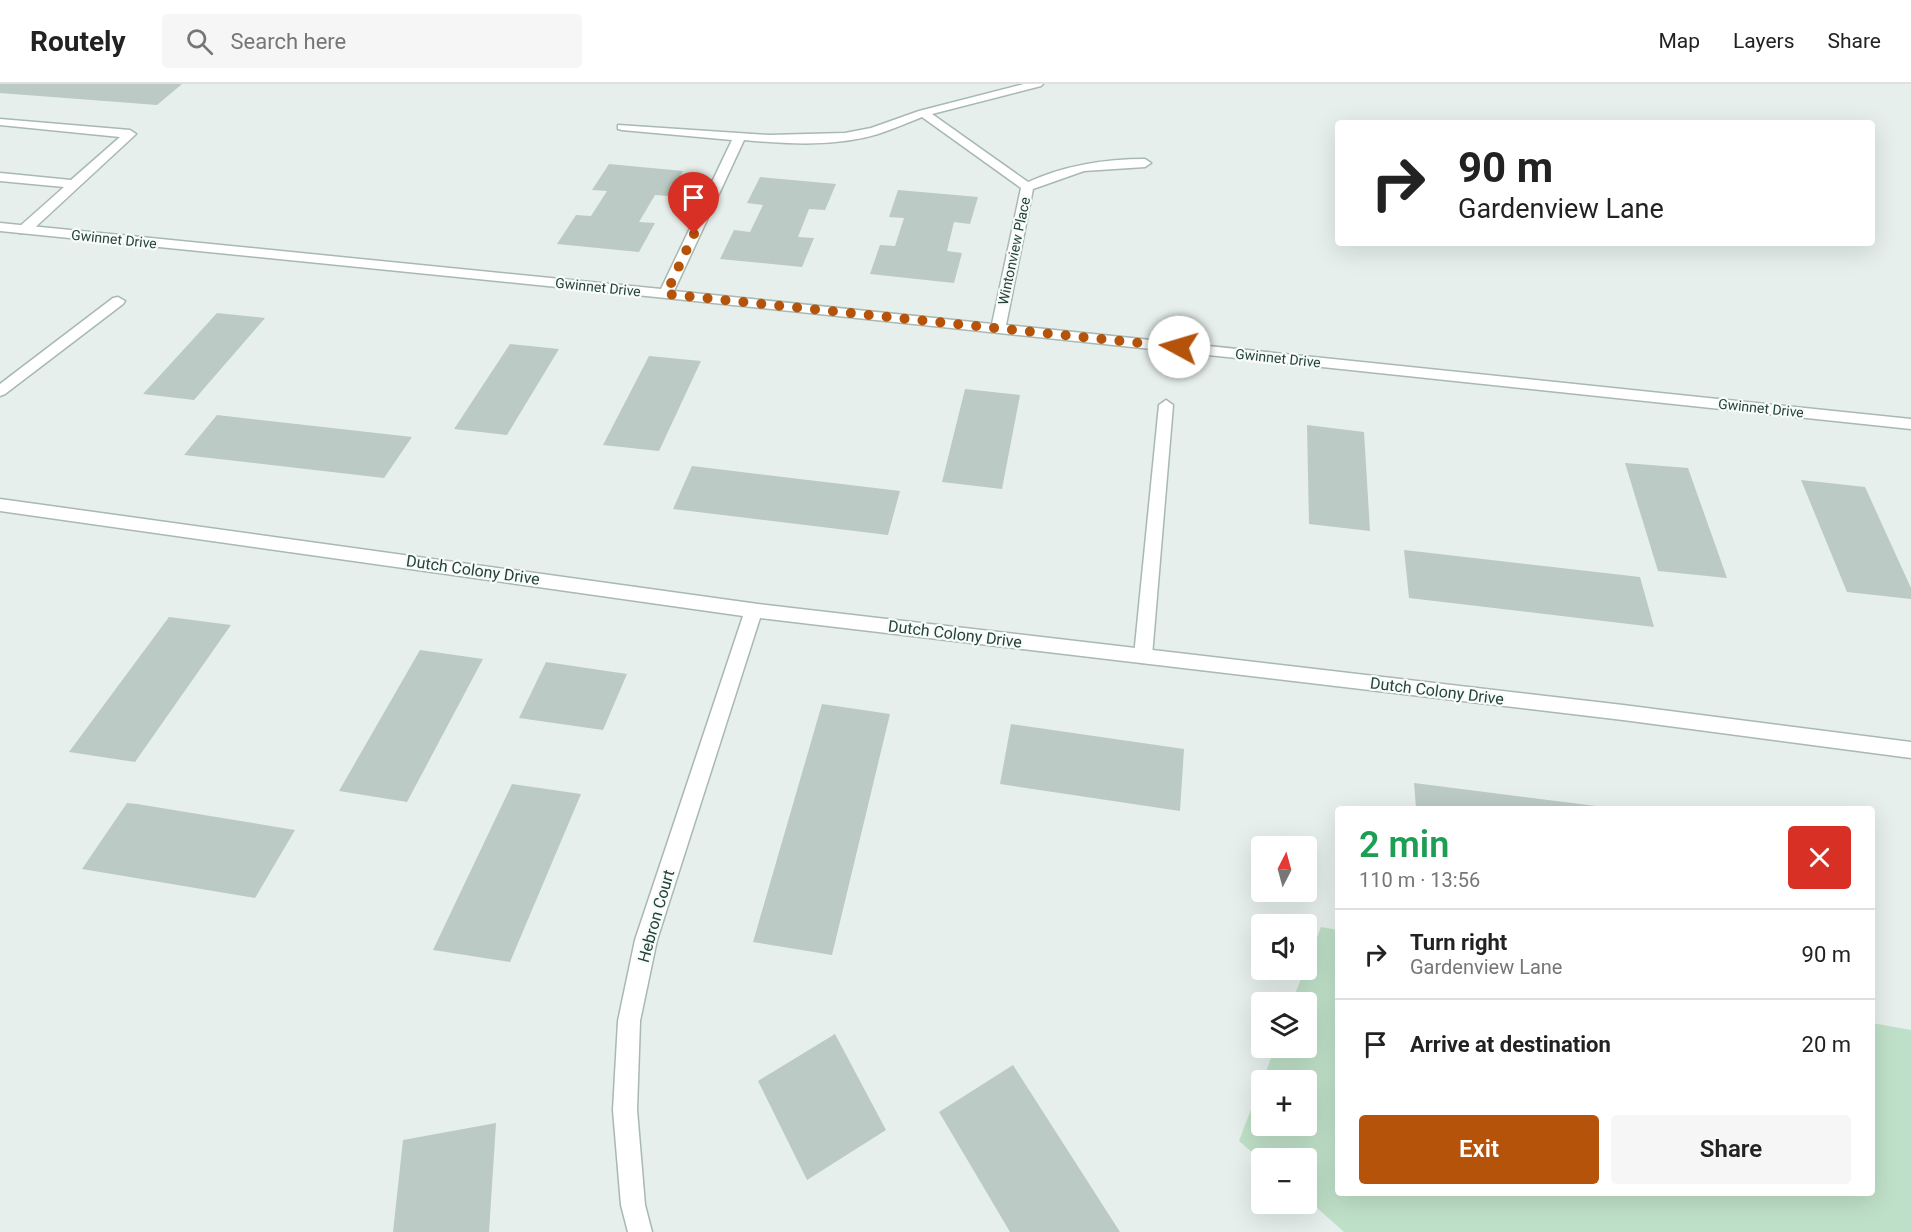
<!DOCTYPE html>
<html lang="en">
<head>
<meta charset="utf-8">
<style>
  :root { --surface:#fff; --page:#f6f6f6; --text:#222; --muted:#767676; --line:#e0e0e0; --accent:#b45309 }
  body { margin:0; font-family:Roboto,sans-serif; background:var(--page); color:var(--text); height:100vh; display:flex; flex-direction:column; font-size:22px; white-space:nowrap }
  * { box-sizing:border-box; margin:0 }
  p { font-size:20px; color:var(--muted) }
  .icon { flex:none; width:33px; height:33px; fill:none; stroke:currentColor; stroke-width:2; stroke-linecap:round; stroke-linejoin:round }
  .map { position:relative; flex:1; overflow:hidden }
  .details { position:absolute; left:1335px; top:722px; width:540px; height:390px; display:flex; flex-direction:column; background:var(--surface); border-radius:6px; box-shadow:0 6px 24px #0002 }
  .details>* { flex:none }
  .top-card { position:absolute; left:1335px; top:36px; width:540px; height:126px; border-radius:6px; box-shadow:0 6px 24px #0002; background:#fff; color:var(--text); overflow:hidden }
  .needle { width:39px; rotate:6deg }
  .controls { position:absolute; left:1251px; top:752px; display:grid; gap:12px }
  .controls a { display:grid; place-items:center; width:66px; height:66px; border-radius:6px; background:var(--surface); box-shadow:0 6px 24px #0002; font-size:30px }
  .pin { position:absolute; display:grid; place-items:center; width:51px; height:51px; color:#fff; margin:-62px -26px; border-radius:50% 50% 50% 0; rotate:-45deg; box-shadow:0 0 6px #0007 }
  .pin .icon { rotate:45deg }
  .me { position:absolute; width:66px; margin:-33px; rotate:276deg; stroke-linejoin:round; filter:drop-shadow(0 0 4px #0008) }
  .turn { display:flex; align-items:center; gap:21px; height:126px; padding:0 24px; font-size:27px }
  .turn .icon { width:78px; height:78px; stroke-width:2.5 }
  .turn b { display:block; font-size:42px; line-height:51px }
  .round { display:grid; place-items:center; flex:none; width:63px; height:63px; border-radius:6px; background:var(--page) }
  .summary { display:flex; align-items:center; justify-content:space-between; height:102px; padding:0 24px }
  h1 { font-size:36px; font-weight:600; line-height:45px; color:#1e9e55 }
  .cta { display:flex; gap:12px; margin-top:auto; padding:12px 24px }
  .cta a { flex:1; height:69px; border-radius:6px; background:var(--accent); color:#fff; font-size:24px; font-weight:600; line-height:69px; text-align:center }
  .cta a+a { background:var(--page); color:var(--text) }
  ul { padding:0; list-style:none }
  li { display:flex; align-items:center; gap:18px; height:90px; padding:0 24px; border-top:2px solid var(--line) }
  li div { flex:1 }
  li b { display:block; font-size:22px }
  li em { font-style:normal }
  header { display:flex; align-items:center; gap:36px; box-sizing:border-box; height:84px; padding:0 30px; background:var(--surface); border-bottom:2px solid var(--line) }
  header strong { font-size:28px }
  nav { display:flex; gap:33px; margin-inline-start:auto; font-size:21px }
  .search { width:420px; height:54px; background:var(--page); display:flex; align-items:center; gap:15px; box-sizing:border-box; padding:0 21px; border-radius:6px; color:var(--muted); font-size:22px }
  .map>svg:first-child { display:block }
  .green { fill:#bfe0c8 }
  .building { fill:#bbcac4 }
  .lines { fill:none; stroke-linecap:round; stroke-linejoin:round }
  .service-casing { stroke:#a8b8b2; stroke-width:3 }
  .minor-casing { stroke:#a8b8b2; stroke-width:3 }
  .service { fill:#fff; fill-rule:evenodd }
  .minor { fill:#fff; fill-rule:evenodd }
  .route { stroke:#b45309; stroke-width:10; stroke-dasharray:0 18 }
  .labels { text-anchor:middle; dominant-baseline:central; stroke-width:4.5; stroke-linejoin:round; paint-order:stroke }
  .far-street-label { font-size:14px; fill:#24423a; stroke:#f7fbf9 }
  .street-label { font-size:16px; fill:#24423a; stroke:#f7fbf9 }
</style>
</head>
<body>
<header>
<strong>Routely</strong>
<div class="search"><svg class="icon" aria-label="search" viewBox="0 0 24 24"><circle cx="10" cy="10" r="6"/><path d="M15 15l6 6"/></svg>Search here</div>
<nav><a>Map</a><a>Layers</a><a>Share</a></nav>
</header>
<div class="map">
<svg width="1911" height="1148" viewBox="0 0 1911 1148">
  <rect width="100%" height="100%" fill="#e6efeb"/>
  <path class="green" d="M1321,843L1338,846V1108H1872V939L1911,946V1148H1344L1307,1115L1306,1074H1262L1261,1076L1239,1057L1261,999L1262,1041H1306V996H1263L1275,963H1306V918H1292Z"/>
  <path class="building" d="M0,0H182L157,21L0,9Z
    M609,80L683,87L669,112L655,111L639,138L655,139L639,168L557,160L576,131L591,132L607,107L592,106Z
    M760,93L836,100L825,126L809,125L798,153L814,154L802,183L720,175L734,146L750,148L763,121L747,119Z
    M898,106L978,113L970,140L954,138L947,167L962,169L954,199L870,190L880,161L895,162L904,134L889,133Z
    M217,229L265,234L194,316L143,310Z
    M510,260L559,265L507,351L454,345Z
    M649,272L701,277L659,367L603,361Z
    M965,305L1020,311L1002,405L942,398Z
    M217,331L412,353L384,394L184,371Z
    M1307,341L1364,348L1370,447L1309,440Z
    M1625,379L1688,384L1727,494L1658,487Z
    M692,382L900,407L888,451L673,425Z
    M1801,396L1865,403L1911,504V515L1847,508Z
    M1404,466L1640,493L1654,543L1409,514Z
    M169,533L231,541L135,678L69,668Z
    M420,566L483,575L407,718L339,707Z
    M546,578L627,590L603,646L519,634Z
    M822,620L890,630L832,871L753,858Z
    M1011,640L1184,665L1180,727L1000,700Z
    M1414,699L1604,723V724H1416Z
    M512,700L581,710L510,878L433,866Z
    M127,719L137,720L295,746L255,814L82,785Z
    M835,950L886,1046L807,1096L758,997Z
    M1013,981L1120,1148H1010L939,1028Z
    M496,1039L489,1148H393L403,1056Z"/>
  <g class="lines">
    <defs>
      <path id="service" d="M0,35L130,46L136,50L29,149H19L18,146L19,143L64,103L0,97V89L71,96L120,53L0,41Z
        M118,213L125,217L123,220L5,310L0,312V300L113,214Z
        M1166,316L1173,321L1152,572L1149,577L1143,579L1137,577L1134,572L1159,321Z"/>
      <path id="minor" d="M1024,0H1043L1041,2L932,30L1028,98C1066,81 1104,75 1145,75L1151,79L1145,83L1084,87L1033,105L1006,241L1911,335V345L666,214L0,147V139L661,205L732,56L622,46L618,45V41L769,51L845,49L871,44L919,27ZM922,33L1021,104L992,240L674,207L744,56C788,60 835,63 878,50C893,45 907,39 922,33Z
        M0,415L758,520L1623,621L1911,658V674L1623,636L760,534L657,856L640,937L637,1026L645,1121L652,1148H628L621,1121L613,1026L618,937L635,856L743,532L0,427Z"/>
    </defs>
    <use href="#service" class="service-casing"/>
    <use href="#minor" class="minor-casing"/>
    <use href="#service" class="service"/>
    <use href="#minor" class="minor"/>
  </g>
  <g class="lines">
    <path class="route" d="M694,150L666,210L1179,263"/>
  </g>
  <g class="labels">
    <g class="far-street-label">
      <text transform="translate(114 155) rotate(6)">Gwinnet Drive</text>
      <text transform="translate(1014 167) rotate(-78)">Wintonview Place</text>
      <text transform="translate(598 203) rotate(6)">Gwinnet Drive</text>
      <text transform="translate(1278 274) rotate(6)">Gwinnet Drive</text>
      <text transform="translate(1761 324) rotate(6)">Gwinnet Drive</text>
    </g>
    <g class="street-label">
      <text transform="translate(473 486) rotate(8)">Dutch Colony Drive</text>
      <text transform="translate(955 550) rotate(7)">Dutch Colony Drive</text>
      <text transform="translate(1437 607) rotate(7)">Dutch Colony Drive</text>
      <text transform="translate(656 832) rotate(-74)">Hebron Court</text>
    </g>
  </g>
</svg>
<div class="controls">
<a><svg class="needle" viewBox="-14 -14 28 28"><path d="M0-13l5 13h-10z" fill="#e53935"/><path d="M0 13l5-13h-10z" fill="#767676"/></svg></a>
<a><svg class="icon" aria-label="sound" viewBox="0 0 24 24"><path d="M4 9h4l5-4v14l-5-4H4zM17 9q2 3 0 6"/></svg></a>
<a><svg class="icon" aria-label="layers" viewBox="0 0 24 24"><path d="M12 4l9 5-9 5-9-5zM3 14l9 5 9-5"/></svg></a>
<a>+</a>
<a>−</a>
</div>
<div class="pin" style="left:694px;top:150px;background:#d93025"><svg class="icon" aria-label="arrive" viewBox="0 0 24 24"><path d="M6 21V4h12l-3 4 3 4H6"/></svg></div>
<svg class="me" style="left:1179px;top:263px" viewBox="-20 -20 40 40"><circle r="19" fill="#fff"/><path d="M0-13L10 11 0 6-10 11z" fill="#b45309"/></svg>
<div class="top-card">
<div class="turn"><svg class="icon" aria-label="right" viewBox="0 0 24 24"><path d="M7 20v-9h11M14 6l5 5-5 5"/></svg><div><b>90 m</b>Gardenview Lane</div></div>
</div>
<section class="details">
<div class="summary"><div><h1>2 min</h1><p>110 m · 13:56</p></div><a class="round" style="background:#d93025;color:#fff"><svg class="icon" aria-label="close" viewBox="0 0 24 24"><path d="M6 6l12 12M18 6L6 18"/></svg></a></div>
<ul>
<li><svg class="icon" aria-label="right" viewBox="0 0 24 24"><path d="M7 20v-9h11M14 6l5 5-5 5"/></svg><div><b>Turn right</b><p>Gardenview Lane</p></div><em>90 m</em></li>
<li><svg class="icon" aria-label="arrive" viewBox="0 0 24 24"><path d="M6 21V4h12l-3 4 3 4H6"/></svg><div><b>Arrive at destination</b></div><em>20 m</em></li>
</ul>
<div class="cta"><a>Exit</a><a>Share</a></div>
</section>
</div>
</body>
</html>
